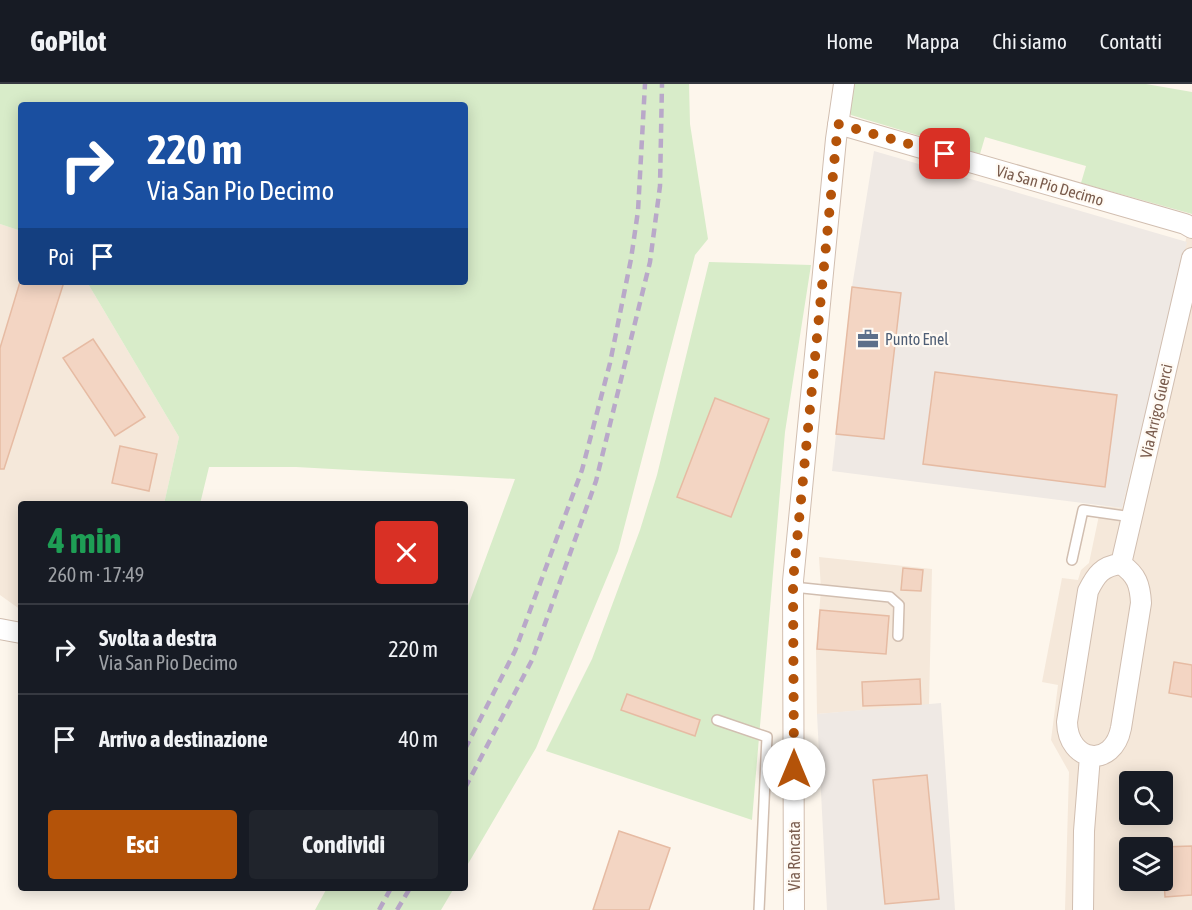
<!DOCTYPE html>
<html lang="it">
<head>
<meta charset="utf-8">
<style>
  :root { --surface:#171b24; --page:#20242c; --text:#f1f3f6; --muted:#9ea1a6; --line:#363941; --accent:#b45309 }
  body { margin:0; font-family:"Asap Condensed",sans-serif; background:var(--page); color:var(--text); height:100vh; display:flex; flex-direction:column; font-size:22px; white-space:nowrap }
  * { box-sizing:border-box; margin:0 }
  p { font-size:20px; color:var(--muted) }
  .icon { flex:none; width:33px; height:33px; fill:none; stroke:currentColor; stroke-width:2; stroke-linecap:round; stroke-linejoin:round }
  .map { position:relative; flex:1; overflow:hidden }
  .side { position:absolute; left:18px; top:417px; width:450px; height:390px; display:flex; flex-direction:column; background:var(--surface); border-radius:6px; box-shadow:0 3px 15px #0003 }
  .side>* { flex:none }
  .top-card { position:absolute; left:18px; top:18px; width:450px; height:183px; border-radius:6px; box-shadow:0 3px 15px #0003; background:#1a4fa0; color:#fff; overflow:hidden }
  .tools { position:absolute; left:1119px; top:687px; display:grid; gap:12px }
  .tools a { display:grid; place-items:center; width:54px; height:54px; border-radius:6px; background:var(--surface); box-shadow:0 3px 15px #0003; font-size:30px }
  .pin { position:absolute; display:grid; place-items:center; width:51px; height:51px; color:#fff; margin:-26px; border-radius:12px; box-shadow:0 3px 9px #0006 }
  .me { position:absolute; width:66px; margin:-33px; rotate:0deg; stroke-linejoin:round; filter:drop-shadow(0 0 4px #0008) }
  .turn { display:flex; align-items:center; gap:21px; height:126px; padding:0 30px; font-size:27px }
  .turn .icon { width:78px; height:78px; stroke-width:2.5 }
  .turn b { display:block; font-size:42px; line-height:51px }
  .then { display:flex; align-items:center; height:57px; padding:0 30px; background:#0003; gap:12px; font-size:22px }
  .round { display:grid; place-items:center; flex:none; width:63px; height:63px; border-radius:6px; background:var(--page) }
  .headline { display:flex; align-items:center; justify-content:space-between; height:102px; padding:0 30px }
  h1 { font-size:36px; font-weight:700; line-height:45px; color:#1e9e55 }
  .action { display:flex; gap:12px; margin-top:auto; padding:12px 30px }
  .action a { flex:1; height:69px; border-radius:6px; background:var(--accent); color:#fff; font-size:24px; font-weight:700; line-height:69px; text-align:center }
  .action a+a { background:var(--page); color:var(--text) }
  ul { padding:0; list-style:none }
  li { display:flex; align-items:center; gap:18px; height:90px; padding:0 30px; border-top:2px solid var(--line) }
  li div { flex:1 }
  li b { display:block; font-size:22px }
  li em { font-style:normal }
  header { display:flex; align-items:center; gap:36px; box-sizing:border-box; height:84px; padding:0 30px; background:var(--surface); border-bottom:2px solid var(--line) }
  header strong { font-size:28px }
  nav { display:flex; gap:33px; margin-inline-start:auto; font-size:21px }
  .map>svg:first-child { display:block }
  .residential { fill:#f5e8da; fill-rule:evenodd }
  .industrial { fill:#efe9e4 }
  .green { fill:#d8ecc9 }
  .building { fill:#f3d5c3; stroke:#e6bba3; stroke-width:1.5 }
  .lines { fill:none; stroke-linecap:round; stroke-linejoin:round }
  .lane-casing { stroke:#d1beb0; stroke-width:12 }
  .street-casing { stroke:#d1beb0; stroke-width:22 }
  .lane { stroke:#fff; stroke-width:9 }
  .street { stroke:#fff; stroke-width:20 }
  .rail { stroke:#b9a8c9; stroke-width:4.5; stroke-dasharray:9 6; stroke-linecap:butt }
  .route { stroke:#b45309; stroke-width:10; stroke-dasharray:0 18 }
  .labels { text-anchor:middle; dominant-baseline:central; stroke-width:4.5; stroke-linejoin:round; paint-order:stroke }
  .street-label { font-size:16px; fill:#7a5c4d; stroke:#fffaf3 }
  .service-label { font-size:16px; fill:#4e5e75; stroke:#fffaf3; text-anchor:start }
</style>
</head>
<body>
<header>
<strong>GoPilot</strong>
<nav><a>Home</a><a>Mappa</a><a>Chi siamo</a><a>Contatti</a></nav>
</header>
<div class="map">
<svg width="1192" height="826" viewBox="0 0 1192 826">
  <rect width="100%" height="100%" fill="#fdf6ec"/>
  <path class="residential" d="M1192,130V826H1065L1069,688L1051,656L1058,601L1042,598L1062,494L1078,496L1081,486L1089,479L1101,422L1122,424ZM1130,698H1162V730H1130ZM1130,764H1162V796H1130Z
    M0,140L21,147V198H87L179,353L164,420H21V526L0,511Z
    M819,473L932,485L929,621L817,630L816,566L821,505Z"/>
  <path class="industrial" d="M874,67L1187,158L1122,424L832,387L852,203Z
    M941,619L955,826H827L817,630Z"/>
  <path class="green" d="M0,0H689L690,40L708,155L695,171L618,467L536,664L465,785V530L515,395L296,383H209L200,420H164L179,353L87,198H465V21H21V147L0,140Z
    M851,0H1146L1192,8V130L1081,99L1086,82L985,53L980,70L851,31L847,24Z
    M709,178L811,181L785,348L752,736L546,667L592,575L640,446L657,391Z
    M327,804H454L441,826H315Z"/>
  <path class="building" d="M20,198H64L4,385H0V264Z
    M852,203L901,209L884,355L836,350Z
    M93,255L145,333L115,352L63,274Z
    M935,288L1117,311L1105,403L923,380Z
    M715,314L769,335L731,433L677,413Z
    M120,362L157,370L149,407L112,399Z
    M903,484L923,486L921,507L901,506Z
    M820,526L889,532L886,570L817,565Z
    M1174,578L1192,581V613L1169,609Z
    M920,595L921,620L863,622L862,598Z
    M627,610L700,636L695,652L621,626Z
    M927,691L939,815L885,820L873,696Z
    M619,747L670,764L649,826H593Z
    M1192,762V811L1165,813L1162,763Z"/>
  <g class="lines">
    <defs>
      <path id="lane" d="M1072,476L1083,426L1132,433
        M793,503L890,513L899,521L898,552
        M717,636L767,653L759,826"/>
      <path id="street" d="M838,40L1185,140L1192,144
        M1121,480C1137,491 1140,501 1141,519L1121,644C1113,685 1068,679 1067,638L1088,507C1096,491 1102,482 1121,480Z
        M1121,480L1192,174
        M0,545L21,549
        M794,826L793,497L836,55L844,0
        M1083,826L1084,747L1090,672"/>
    </defs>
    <use href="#lane" class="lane-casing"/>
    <use href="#street" class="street-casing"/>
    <use href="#lane" class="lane"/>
    <use href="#street" class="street"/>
    <path class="rail" d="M465,665L515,567L582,386L610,279L631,175L638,127L645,0
      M465,704L532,576L596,397L650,178L660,102L662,0
      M379,826L391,804
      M397,826L410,804"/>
  </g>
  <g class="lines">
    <path class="route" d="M794,685L793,497L838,40L945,70"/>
  </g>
  <defs>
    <symbol id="office-bare" viewBox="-9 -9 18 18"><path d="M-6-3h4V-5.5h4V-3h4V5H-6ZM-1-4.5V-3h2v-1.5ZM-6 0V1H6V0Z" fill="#5c6f8a" stroke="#fffaf3" stroke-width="2.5" paint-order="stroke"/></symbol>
  </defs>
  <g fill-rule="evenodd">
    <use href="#office-bare" x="853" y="240" width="30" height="30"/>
  </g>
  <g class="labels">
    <g class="street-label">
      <text transform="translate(1050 101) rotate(16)">Via San Pio Decimo</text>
      <text transform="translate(1156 327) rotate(-77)">Via Arrigo Guerci</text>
      <text transform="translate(794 772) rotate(-90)">Via Roncata</text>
    </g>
    <g class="service-label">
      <text x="885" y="255">Punto Enel</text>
    </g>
  </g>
</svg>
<div class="tools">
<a><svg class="icon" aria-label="search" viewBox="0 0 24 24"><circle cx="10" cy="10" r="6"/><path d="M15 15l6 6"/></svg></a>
<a><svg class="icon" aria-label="layers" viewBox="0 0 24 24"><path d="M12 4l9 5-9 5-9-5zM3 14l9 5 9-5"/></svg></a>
</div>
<div class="pin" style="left:945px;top:70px;background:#d93025"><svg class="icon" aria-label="arrive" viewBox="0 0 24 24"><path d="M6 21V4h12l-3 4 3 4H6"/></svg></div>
<svg class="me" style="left:794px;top:685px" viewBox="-20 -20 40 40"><circle r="19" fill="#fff"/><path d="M0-13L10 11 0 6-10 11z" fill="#b45309"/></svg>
<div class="top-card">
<div class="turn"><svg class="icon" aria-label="right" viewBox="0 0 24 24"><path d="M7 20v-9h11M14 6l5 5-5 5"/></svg><div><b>220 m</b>Via San Pio Decimo</div></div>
<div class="then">Poi<svg class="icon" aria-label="arrive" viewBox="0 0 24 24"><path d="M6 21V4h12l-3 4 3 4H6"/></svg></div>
</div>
<section class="side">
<div class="headline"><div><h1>4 min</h1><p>260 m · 17:49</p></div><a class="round" style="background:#d93025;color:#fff"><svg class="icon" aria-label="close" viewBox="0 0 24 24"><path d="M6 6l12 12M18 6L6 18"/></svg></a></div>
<ul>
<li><svg class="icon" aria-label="right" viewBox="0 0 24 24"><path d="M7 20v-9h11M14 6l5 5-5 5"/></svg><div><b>Svolta a destra</b><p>Via San Pio Decimo</p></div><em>220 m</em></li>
<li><svg class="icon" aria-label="arrive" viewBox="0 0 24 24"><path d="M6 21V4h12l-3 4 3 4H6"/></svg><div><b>Arrivo a destinazione</b></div><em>40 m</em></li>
</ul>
<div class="action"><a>Esci</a><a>Condividi</a></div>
</section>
</div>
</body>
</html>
